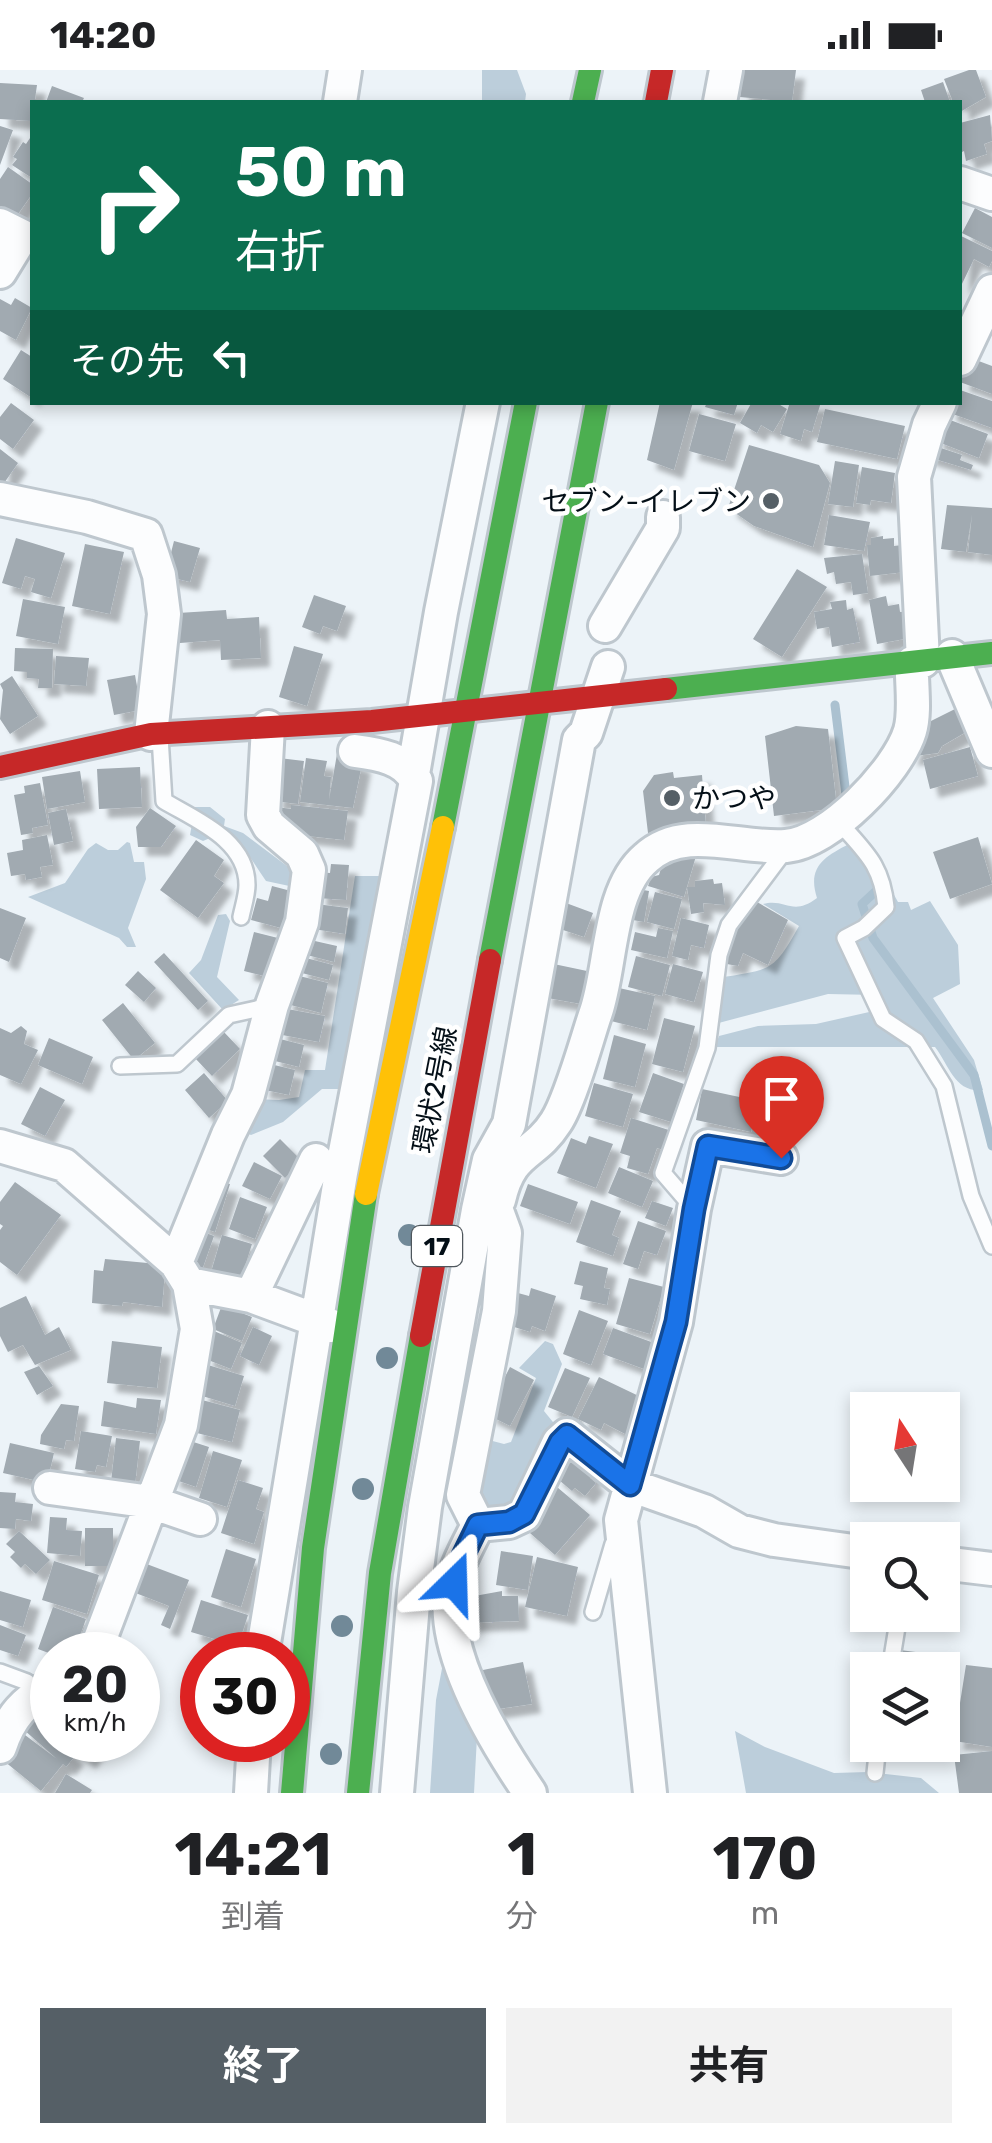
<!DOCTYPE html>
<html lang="ja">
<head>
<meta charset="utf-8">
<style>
  :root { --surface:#fff; --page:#f2f2f2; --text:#202124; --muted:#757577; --accent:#555f66 }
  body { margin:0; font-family:Rubik,"Noto Sans JP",sans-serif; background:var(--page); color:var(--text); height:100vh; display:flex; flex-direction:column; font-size:38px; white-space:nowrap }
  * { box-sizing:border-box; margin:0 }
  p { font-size:32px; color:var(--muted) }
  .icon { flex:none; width:55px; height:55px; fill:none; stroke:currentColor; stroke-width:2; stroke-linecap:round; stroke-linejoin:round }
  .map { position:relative; height:1723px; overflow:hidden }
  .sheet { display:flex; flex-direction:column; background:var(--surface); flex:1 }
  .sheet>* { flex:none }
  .guide { position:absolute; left:30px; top:30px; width:932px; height:305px; border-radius:0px; box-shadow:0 5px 15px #0003; background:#0b6e4f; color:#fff; overflow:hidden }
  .needle { width:65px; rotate:348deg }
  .buttons { position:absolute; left:850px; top:1322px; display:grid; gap:20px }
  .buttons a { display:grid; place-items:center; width:110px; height:110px; border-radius:0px; background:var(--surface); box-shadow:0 5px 15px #0003; font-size:50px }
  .speed { position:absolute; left:30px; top:1562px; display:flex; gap:20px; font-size:50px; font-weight:700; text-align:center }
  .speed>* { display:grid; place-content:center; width:130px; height:130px; border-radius:50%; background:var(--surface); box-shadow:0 5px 15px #0003; line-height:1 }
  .speed small { font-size:25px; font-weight:400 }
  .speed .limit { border:15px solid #d22; background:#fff; color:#111 }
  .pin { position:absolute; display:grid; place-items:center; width:85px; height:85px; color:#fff; margin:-102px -42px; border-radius:50% 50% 50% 0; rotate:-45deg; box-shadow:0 0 10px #0007 }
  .pin .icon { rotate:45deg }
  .me { position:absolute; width:110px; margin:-55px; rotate:22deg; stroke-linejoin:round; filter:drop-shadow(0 0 8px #0008) }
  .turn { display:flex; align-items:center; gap:35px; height:210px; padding:0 40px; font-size:45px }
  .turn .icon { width:130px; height:130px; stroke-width:2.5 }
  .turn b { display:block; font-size:70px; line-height:85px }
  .then { display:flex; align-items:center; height:95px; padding:0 40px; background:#0003; gap:20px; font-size:38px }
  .eta { display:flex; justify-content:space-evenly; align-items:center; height:170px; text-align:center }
  .eta b { font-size:60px; font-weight:700; line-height:70px }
  .primary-button { display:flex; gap:20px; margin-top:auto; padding:20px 40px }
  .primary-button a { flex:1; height:115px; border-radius:0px; background:var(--accent); color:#fff; font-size:40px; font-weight:700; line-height:115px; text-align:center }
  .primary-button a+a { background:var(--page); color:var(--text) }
  .status { display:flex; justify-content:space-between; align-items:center; height:70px; padding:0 50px; background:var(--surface); direction:ltr }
  .status svg { height:28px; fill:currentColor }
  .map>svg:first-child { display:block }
  .forest { fill:#bccedb }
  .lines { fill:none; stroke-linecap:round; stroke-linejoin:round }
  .stream { stroke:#abc1d0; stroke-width:9 }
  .building { fill:#a1aab1; filter:url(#shadow) }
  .lane-casing { stroke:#bec7ce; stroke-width:20 }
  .street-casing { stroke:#bec7ce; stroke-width:38 }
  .fast-casing { stroke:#bec7ce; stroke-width:28 }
  .slow-casing { stroke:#bec7ce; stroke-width:28 }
  .jam-casing { stroke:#bec7ce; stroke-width:28 }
  .lane { stroke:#fcfdfe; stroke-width:15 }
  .street { stroke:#fcfdfe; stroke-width:32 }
  .fast { stroke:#4caf50; stroke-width:22 }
  .slow { stroke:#ffc107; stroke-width:22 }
  .jam { stroke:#c62828; stroke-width:22 }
  .tree { fill:#718998 }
  .route-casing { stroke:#114b97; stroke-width:25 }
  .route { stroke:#1a73e8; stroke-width:18 }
  .poi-dot { fill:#555f66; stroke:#fff; stroke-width:4 }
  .labels { text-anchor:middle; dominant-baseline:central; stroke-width:9; stroke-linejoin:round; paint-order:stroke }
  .shield { fill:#fff; stroke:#4f575d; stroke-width:2.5 }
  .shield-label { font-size:25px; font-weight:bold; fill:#040f17 }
  .poi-label { font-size:28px; fill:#040f17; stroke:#fff; text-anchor:end }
  .street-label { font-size:28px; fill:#040f17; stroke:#fff }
</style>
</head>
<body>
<div class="status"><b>14:20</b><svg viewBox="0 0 49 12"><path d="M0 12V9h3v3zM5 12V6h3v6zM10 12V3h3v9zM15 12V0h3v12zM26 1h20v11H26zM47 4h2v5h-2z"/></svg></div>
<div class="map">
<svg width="992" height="1723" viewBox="0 0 992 1723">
  <defs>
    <filter id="shadow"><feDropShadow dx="9" dy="9" stdDeviation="2.5" flood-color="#0004"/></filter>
  </defs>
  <rect width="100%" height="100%" fill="#ecf3f8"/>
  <path class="forest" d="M482,0H517L526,24L525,32H482Z
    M195,737H210L225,749L224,756L243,763L291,799L294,817L266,811C253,793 244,772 222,763L203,771L190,765Z
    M127,772L130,773L134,792H144L146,809L128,858L136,877H127L119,868L28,827L65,813L88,779L96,773L108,780H118Z
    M849,774L883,805L898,832H908L911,840L930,831L958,875L960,914L933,928L974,990L983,1020C955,1023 950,997 935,977H715L719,966L758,956L816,954L887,938L876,925L828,924L711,955L719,908C771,899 773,903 799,856L763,834C786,828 792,847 817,828C807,797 824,787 849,774Z
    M355,806H386L345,1019H322L283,1052L251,1065L237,1059L253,1029L279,1030L299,1027L305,1000H325Z
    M226,844L230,851L217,907L239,930L223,940L189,903L201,890L218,845Z
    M545,1271L553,1274L562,1294L544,1341L557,1357L518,1427L505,1441L482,1440L476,1412L485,1369L504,1374L511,1372L536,1308L519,1298Z
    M444,1588L478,1648L474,1723H430L436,1630Z
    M735,1661L765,1677L834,1703L868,1702L921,1708L939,1723H746Z"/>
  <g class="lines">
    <path class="stream" d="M835,635L847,733
      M876,821L862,834L873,868L974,1005L992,1076"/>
  </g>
  <path class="building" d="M744,0H796L792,32L740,27Z
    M969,0H976L986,27L960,42V32H953L944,9Z
    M943,12L950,32H925L921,20Z
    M0,13L37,15L32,51L0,49Z
    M52,16L84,28L82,32H46Z
    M990,45L992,71L984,74L987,84L966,91L964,81L960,83V53Z
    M0,56L13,60L0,95Z
    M32,65V108L12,95L17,89L13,87L23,72L26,74Z
    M8,97L32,114V124L18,144L10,148L0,142V109Z
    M975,138L992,147V178L962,163Z
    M961,166L992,181V191L989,197L974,189L960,218Z
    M15,228L32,238L16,270L0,261V229L11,235Z
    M21,280L32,287V328L3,309Z
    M968,287L992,296V324L960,312Z
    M960,320L992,331V358L947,342L950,332H960Z
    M660,332H693L674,400L647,390Z
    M707,332H738L734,345L705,337Z
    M752,332H775L787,339L773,362L761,355L757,363L740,353Z
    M790,332H821L812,362L804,359L801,371L780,364Z
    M11,333L34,350L13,379L0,369V347Z
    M825,339L905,356L897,389L817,372Z
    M699,344L736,354L725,391L689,381Z
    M942,347L988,364L979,388L933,370Z
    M929,374L962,385L960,390L973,395L971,400L925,386Z
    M749,375L819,395L830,413L813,477L754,456L728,438Z
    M0,379L18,393L0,419Z
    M835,391L859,395L853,437L828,434Z
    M862,397L895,403L891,433L871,430L870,435L856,433Z
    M947,435L992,438V485L968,482L972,445L966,482L941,479Z
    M829,445L870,452L864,481L824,475Z
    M883,466V469L894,468V476L902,475L905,502L870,506L867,475H871V468Z
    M16,468L65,483L51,528L31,522L35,509L25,506L21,519L2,513Z
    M174,471L200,478L190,512L165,506Z
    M85,474L124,482L110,544L72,536Z
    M862,484L868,523L853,525L851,512L836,514L834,502L827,504L824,488Z
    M797,499L827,517L782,587L753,569Z
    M314,525L346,536L337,561L323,556L320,564L302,557Z
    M886,526L888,536L899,534L900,542H905L910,568L877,574L869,530Z
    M23,529L65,537L58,574L16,566Z
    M846,530L847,540L853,538L860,572L832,577L829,557L817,559L814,542L832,539L830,532Z
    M226,540L227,549L259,547L261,588L221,590L220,570L180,573L178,543Z
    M294,576L323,584L307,636L279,627Z
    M15,578L53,579L52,618H38L39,609L27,608V602L14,601Z
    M56,586L89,588L86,616L54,614Z
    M135,605L141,640L114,645L107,610Z
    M12,606L38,646L10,664L0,649L3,620L0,614Z
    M955,639L966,662L942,676L938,683L908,687L919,657Z
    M796,656L828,659L837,738L774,746L765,666Z
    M970,677L978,706L930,719L923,690Z
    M337,684L362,694L353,738L300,732L306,688L327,691L324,706L331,707L329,730Z
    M279,688L304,691L298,734L273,731Z
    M140,697L142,737L99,739L97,699Z
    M80,701L85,732L47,739L42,707Z
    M673,702L674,708L702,705L706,757L648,763L643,721L654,705Z
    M40,713L48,755L32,758L33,763L21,765L14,725L25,723L24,716Z
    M291,735L348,741L344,770L289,764L275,756L277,737L291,739Z
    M150,738L176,756L161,777H138L136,757Z
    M66,739L73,771L54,775L48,743Z
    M47,765L53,795L40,797L42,807L26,810L25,804L11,806L7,783L23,780L22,770Z
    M978,767L992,814L950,829L933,782Z
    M196,770L224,790L214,806L224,813L198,848L160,820Z
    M676,780L696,786L684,827L648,816L651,807L659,805L663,792Z
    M331,794L349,795L346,830L317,828L319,802L330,803Z
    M713,809L714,814L722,813L725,835L703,833L704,842L691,844L687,817H695V811Z
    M272,816L291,821L281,858L251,850L257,828L268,831Z
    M632,818L649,821L644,852L627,849Z
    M655,822L682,829L674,859L647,852Z
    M750,828L788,850L768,895L743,883L738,896L721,893L730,863Z
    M566,833L593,843L584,867L557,858Z
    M316,834L348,838L345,864L313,859Z
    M0,838L26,848L9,892L0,888Z
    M681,848L709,855L704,878L691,875L688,890L672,886Z
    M658,858L673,861L667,888L631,880L635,862L656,867Z
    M254,862L278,868L268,907L244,901Z
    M306,869L337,876L334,892L303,884Z
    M164,883L208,931L198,940L154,892Z
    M636,886L670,895L662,926L628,917Z
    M302,887L333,895L329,910L298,902Z
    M549,893L587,901L581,934L542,927Z
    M673,894L703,902L694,932L665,924Z
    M138,901L156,918L144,932L125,915Z
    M291,904L328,913L321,943L283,933Z
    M619,918L655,926L647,960L611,951Z
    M123,933L155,973L134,990L102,950Z
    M282,938L325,946L319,972L277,964Z
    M664,948L695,956L683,1002L652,994Z
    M21,956L27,961L24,974L38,980L21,1014L0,1005V958L11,963Z
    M223,961L240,979L212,1006L194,987Z
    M614,965L646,974L635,1017L603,1009Z
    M49,968L93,987L82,1014L38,995Z
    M276,968L304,975L299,997L271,990Z
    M266,993L295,1000L289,1025L260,1019Z
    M204,1003L228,1031L209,1048L185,1020Z
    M653,1003L684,1014L671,1052L639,1042Z
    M594,1013L633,1024L623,1057L585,1046Z
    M40,1017L65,1030L45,1066L21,1054Z
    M702,1019L758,1031L751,1062L696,1050Z
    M631,1048L672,1061L666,1081L657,1078L648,1104L627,1098L630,1086L620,1083Z
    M589,1066L613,1074L596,1118L557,1103L571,1068L586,1074Z
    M280,1069L302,1091L285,1108L263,1086Z
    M254,1092L282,1106L270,1129L242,1116Z
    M619,1097L653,1111L642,1137L608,1123Z
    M214,1111L230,1114L215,1162L197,1156Z
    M15,1112L61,1145L17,1205L0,1192V1160L3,1156L0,1154V1132Z
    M528,1114L578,1132L570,1154L520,1136Z
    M240,1127L267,1137L255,1169L229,1159Z
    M591,1130L621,1141L612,1165L619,1168L613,1186L576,1172Z
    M652,1131L673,1138L666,1156L645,1148Z
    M638,1151L666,1161L657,1185L644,1181L638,1199L623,1194Z
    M195,1159L214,1166L202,1200L183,1193Z
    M222,1165L252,1174L238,1218L209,1209Z
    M105,1189L158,1194V1200L165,1202L162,1237L123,1232L122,1236L92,1233L94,1200L103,1201Z
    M580,1191L608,1198L604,1218L610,1219L607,1235L580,1229L583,1216L574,1214Z
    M629,1208L664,1217L650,1264L616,1254Z
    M531,1218L556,1226L545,1261L532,1256L530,1262L508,1255L518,1223L529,1226Z
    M26,1226L45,1265L59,1257L71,1280L35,1295L23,1275L8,1282L0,1266V1238Z
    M222,1235L252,1247L242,1271L213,1259Z
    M579,1240L608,1251L591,1295L563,1284Z
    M253,1257L272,1266L259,1295L240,1286Z
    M613,1258L654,1273L644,1299L603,1284Z
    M214,1261L242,1273L231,1299L203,1288Z
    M112,1271L162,1277L157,1318L107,1313Z
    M208,1295L244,1306L235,1336L199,1325Z
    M39,1296L53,1316L37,1325L24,1302Z
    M510,1297L534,1310L510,1356L486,1344Z
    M565,1298L590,1308L572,1347L548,1337Z
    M599,1307L645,1329L627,1365L604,1353L601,1360L578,1349Z
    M137,1328L161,1330L156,1364L101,1356L104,1331L136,1338Z
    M202,1330L240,1340L232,1372L193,1362Z
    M61,1334L79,1336L74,1371L66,1370L64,1379L40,1374L41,1365Z
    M81,1361L112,1366L106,1397L97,1395L95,1402L75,1399Z
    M116,1368L140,1371L135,1415L111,1412Z
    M184,1369L209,1377L196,1417L170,1408Z
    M10,1373L54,1383L47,1413L3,1403Z
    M577,1378L600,1397L590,1408L596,1413L585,1426L575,1418L572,1421L553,1405Z
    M213,1381L242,1390L227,1437L199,1428Z
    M238,1410L263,1418L256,1439L264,1442L254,1474L221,1463Z
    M557,1417L590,1445L555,1485L522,1456Z
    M0,1422L16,1423L15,1432L33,1434L31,1451L16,1449L15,1459L0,1458Z
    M50,1447L67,1448L66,1460L82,1461L80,1486L47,1483Z
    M85,1458H113V1496H85Z
    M19,1461L50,1490L36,1504L25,1494L21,1498L10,1487L15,1482L6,1474Z
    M226,1479L256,1489L241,1537L211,1527Z
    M501,1481L533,1486L528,1520L496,1515Z
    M537,1487L578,1497L567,1546L525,1537Z
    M54,1491L99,1505L87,1544L42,1530Z
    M144,1493L189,1510L170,1559L161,1555L169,1536L133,1522Z
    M0,1521L31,1530L23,1557L0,1550Z
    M502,1521V1526H518L519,1551L470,1553L469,1527Z
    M201,1530L248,1545L238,1576L191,1562Z
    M53,1537L86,1549L73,1585H54L38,1579Z
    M0,1555L26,1565L18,1586L0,1580Z
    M900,1580L947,1586L945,1600H898Z
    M523,1592L532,1634L492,1640L478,1601Z
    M966,1595L992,1598V1677L954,1671Z
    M33,1648L52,1666V1670H102L87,1690L63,1672L61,1674L75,1686L66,1697L63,1694L41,1721L4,1691L25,1665L57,1689L23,1659Z
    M992,1681V1723H959L954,1685Z
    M66,1704L92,1720L90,1723H55Z"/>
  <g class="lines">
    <defs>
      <path id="lane" d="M160,667L164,731C196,750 247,770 247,815C247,825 243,837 241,847
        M838,751C865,782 882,794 886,837L864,858L845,868L883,949L916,971L944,1016L971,1126L992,1176
        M120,996L177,994L229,945L270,936
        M694,1139L663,1103L707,978L719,885L729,855L786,779
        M593,1542L613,1474
        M890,1600L899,1545
        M0,1602L27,1612L35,1625
        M875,1703L878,1675"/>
      <path id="street" d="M340,32L345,0
        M720,32L726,0
        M960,113L992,124
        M0,155L22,166L0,202
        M960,289L992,221
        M0,429L87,447L146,465L159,505L164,544L151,664
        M605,556L663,458V447
        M952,586L992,681
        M923,591L914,407L929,355L940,332
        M413,704L441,542L483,332
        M0,1076L64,1095L176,1193L189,1214L197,1259L181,1355L97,1577L88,1585
        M499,1130C511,1078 533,1088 556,1052C570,1031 586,972 595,945C612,899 607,821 646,788C684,753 741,780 786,776C829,773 898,701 910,661C916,641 911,613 912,593
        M176,1193L228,1065L248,1025L272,935L302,852L309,800L302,784L269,756L263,745L268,657
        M189,1214L251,1226L332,1256
        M251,1226L316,1090
        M50,1418L151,1432L200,1449
        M478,1455L509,1452L524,1445L559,1372L567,1365L630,1415L704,1441L739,1461L774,1470L868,1483
        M478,1455L463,1425L499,1241L505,1163L497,1141
        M478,1455C467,1477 453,1501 450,1526C444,1588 495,1672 530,1723
        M942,1493L992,1499
        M262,1585L341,1103L416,711C406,688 378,684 355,681
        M0,1677C10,1646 25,1631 52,1615
        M251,1723L254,1670
        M397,1723L414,1522L425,1437L478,1140L489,1090L509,1054L579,670L586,663L608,597
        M650,1723L621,1450L676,1252L694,1139L708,1076L781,1088"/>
      <path id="fast" d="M583,32L590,0
        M666,619L992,583
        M443,757L526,332
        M490,890L597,332
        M292,1723L313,1478L366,1124
        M358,1723L380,1503L421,1266"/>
      <path id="slow" d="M366,1124L443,757"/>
      <path id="jam" d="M656,32L662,0
        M0,697L151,664L372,651L666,619
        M421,1266L490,890"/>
    </defs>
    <use href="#lane" class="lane-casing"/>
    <use href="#street" class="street-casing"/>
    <use href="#fast" class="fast-casing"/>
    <use href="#slow" class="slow-casing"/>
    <use href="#jam" class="jam-casing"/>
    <use href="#lane" class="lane"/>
    <use href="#street" class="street"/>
    <use href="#fast" class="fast"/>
    <use href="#slow" class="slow"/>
    <use href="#jam" class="jam"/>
  </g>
  <g class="tree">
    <circle cx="409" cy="1165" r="11"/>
    <circle cx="387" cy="1288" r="11"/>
    <circle cx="363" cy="1419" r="11"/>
    <circle cx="342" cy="1556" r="11"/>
    <circle cx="331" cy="1684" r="11"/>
  </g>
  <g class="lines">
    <defs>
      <path id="route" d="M454,1513L460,1492L478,1455L509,1452L524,1444L560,1372L567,1365L630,1415L676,1252L694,1139L708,1076L781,1088"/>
    </defs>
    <use href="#route" class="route-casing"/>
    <use href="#route" class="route"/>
  </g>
  <g class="poi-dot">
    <circle cx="771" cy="431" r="10"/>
    <circle cx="672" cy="728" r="10"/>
  </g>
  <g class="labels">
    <rect class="shield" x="412" y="1156" width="50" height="40" rx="8"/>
    <g class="shield-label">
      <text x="437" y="1176">17</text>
    </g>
    <g class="poi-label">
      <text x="751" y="431">セブン-イレブン</text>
      <text x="692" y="728" text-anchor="start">かつや</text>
    </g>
    <g class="street-label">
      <text transform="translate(435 1020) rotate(-79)">環状2号線</text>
    </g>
  </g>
</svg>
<div class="buttons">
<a><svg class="needle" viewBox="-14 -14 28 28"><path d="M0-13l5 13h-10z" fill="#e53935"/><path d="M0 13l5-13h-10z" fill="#757577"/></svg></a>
<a><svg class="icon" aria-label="search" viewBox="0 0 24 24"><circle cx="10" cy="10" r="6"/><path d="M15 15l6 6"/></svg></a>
<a><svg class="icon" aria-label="layers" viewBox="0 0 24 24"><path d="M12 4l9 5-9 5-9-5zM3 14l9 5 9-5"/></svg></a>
</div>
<div class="speed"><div>20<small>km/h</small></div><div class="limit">30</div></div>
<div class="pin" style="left:781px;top:1088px;background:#d93025"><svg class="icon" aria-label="arrive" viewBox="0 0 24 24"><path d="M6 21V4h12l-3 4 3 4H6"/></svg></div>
<svg class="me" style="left:454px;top:1513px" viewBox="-20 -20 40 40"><path d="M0-17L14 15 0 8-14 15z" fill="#1a73e8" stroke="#fff" stroke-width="4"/></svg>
<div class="guide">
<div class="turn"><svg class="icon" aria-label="right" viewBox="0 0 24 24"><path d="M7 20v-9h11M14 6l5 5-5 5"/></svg><div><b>50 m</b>右折</div></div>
<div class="then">その先<svg class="icon" aria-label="left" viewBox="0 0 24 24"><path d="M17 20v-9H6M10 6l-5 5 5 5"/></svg></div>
</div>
</div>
<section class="sheet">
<div class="eta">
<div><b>14:21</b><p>到着</p></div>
<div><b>1</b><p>分</p></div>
<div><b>170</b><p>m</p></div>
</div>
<div class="primary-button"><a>終了</a><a>共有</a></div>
</section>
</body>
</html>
